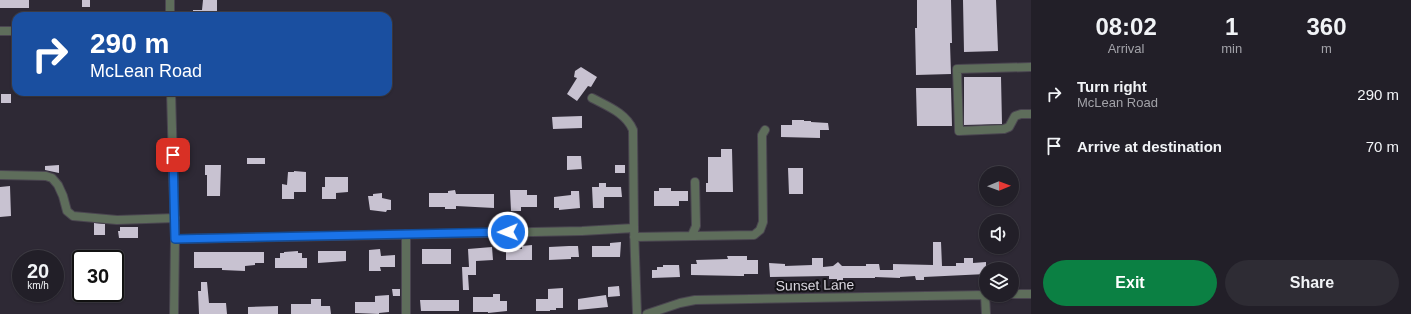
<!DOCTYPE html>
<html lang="en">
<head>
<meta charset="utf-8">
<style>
  :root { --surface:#221f28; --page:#2e2c34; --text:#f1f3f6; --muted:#a2a2a8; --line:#3f3d45; --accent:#0b8043 }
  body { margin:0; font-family:Helvetica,sans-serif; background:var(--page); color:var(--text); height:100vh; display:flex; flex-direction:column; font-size:15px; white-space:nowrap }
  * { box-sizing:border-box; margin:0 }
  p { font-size:13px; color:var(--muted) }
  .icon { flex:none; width:22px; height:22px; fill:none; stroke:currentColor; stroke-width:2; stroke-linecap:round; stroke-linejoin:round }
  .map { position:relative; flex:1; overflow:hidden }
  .side { display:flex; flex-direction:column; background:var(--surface); width:380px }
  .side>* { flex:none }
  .banner { position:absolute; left:12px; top:12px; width:380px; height:84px; border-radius:12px; box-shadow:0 1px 3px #0004,0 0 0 1px var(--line); background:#1a4fa0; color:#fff; overflow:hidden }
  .needle { width:26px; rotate:89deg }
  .tools { position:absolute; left:979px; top:166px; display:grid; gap:8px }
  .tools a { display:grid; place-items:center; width:40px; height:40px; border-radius:50%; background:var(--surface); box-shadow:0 1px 3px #0004,0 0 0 1px var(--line); font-size:20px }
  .speed { position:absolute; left:12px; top:250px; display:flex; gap:8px; font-size:20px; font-weight:700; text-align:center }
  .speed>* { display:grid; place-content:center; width:52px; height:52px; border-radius:50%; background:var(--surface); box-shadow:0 1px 3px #0004,0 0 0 1px var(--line); line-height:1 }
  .speed small { font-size:10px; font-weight:400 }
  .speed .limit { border:2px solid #111; border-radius:6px; background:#fff; color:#111 }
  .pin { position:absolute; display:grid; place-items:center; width:34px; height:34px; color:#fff; margin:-17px; border-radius:8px; box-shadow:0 2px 6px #0006 }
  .me { position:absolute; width:44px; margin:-22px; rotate:269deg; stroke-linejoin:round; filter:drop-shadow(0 0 3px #0008) }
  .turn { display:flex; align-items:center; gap:14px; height:84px; padding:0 12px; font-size:18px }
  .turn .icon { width:52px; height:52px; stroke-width:2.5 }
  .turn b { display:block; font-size:28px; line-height:34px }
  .eta { display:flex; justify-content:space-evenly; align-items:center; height:68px; text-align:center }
  .eta b { font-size:24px; font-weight:600; line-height:28px }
  .cta { display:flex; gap:8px; margin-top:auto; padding:8px 12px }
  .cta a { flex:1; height:46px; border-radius:24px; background:var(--accent); color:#fff; font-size:16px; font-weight:600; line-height:46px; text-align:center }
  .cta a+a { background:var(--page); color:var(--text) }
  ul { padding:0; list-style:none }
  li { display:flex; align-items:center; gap:12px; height:52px; padding:0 12px }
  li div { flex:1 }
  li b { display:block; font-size:15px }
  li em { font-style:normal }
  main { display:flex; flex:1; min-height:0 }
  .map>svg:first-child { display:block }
  .building { fill:#c8c2d1 }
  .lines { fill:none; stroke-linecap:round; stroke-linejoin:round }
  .minor-casing { stroke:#4a4550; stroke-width:10 }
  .minor { stroke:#5e6d5b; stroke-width:8 }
  .route-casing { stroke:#114b97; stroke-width:10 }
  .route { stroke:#1a73e8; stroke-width:7 }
  .labels { text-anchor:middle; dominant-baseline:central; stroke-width:4; stroke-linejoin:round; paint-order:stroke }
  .street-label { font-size:14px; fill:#dad7df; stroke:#151318 }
</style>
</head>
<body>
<main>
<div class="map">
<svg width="1031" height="314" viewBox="0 0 1031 314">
  <rect width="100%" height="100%" fill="#2e2935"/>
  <path class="building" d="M0,0H29V8H0Z
    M82,0H90V7H82Z
    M203,0H217V16H193V10H202Z
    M917,0H951L952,43H950L951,74L916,75L915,28H917Z
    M963,0H996L998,51L964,52Z
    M581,67L597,77L591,87L588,86L577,101L567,94L577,78L574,77L575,71Z
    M964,77H1001L1002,124L964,125Z
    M916,88H951L952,126H917Z
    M1,94H11V103H1Z
    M582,116V128L553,129L552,117Z
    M792,120H804V121H811V122L828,123L829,130H820V138L781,137V125H792Z
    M721,149H732L733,192H706V183H708V157H721Z
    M567,156H581L582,169L567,170Z
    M247,158H265V164H247Z
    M59,165V173L45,170V166Z
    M205,165H221L220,196H207V175H205Z
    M615,165H625V173H615Z
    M788,168H803V194H789Z
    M294,171L306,172V192H294V199H282V184L287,185L288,172H294Z
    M325,177H348V192L336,193V199H322V187H325Z
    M599,183H606V187H621L622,197H604V208H593L592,187H599Z
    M10,186L11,216L0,217V187Z
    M659,188H671V191H688V201H679V206H654V191H659Z
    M455,190L456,194H494V208L456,206V209H445V207H429V193H448V191Z
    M510,190H527V195H537V207H521V211H511Z
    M571,191H579L580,208L559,210V208H554V197L571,195Z
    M382,193V198L391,200V210H387L386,212L370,210L368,196H373V194Z
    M94,223L105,224V235H94Z
    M120,227H138V238H119L118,231H120Z
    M621,242L620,257H592V246H610V243Z
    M933,242H941L942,266H956V263H964V258H973V263L986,262V274L924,277V280H916L915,276L900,277V278L875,277V278H843V281H837V279H829V276L770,277L769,263L785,264V266L812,265V258H823V267L833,266L838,262L842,266H866V264H879L880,270H893V264L933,265Z
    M532,245V260H506V249H522V246Z
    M569,246H578L579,257H571V259L549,260V247Z
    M492,247L493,260L476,261V275H468L469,290H463L462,267H469L468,249Z
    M380,249L381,256L395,255V267H380L381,271H369V250Z
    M422,249H451V264H422Z
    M298,251V253H302V258H307V268H275V258H280V253H284V252Z
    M318,251H346V261L318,263Z
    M194,252H264V263H255V265L245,266V271L222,270V268H194Z
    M727,256H747V260H758V274H744V276H739L691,275V264H697L696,260L728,259Z
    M663,265H679L680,277L652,278V270H657V267H663Z
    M201,282H207L209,303H226L227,314H199L198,291H201Z
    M619,286L620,296L608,297V287Z
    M563,288V308H556V310H550V311H536V299H548V289Z
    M392,289H400V296H393Z
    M493,294H500V301H507V311L488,313V312H473V297H493Z
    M389,295V312L379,313V314L355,313V302H375V296Z
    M606,295L608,307L578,310V299Z
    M311,299H321V306H330L331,314H291V304H311Z
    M420,300H459V311H421Z
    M278,306V314H248V307Z"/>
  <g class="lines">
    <defs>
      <path id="minor" d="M170,0V16
        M0,31H16
        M1031,67L957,69L959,131L1004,129L1009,127L1015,116L1021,114H1031
        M171,92L175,239L174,314
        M592,98C607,106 626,113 633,130L634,228
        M0,175L46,176L52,178L58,185L63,196L67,211L73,216L117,220L175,218
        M406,234V314
        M692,235L696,226L695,182
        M634,237L754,235L760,230L763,222L762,135L765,130
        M175,239L582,231L634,228L637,314
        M1012,294H1031
        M985,295L986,314
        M647,314L680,303L695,300L986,295"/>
    </defs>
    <use href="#minor" class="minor-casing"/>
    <use href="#minor" class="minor"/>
  </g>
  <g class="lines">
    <defs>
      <path id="route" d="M173,155L175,239L508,232"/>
    </defs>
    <use href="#route" class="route-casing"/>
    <use href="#route" class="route"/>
  </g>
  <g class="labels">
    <g class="street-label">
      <text transform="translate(815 285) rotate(-1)">Sunset Lane</text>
    </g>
  </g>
</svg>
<div class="tools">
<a><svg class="needle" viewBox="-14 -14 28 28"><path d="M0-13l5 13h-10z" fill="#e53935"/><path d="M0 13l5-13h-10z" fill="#a2a2a8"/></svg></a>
<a><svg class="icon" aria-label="sound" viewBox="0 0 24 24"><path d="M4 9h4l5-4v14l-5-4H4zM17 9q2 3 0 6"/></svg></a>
<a><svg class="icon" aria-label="layers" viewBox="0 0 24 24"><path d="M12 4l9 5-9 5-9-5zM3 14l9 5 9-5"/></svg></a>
</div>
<div class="speed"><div>20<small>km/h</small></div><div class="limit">30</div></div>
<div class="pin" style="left:173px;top:155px;background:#d93025"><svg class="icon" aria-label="arrive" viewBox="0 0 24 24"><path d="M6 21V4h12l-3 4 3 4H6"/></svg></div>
<svg class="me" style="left:508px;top:232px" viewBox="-20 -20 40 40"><circle r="17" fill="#1a73e8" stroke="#fff" stroke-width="3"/><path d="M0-11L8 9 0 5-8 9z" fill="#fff"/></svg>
<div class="banner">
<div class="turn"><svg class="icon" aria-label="right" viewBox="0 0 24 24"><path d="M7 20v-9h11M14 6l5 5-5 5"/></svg><div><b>290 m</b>McLean Road</div></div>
</div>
</div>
<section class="side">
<div class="eta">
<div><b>08:02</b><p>Arrival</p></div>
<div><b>1</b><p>min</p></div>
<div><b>360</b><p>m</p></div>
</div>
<ul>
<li><svg class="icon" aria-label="right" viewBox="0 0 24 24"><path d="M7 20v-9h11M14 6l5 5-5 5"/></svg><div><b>Turn right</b><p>McLean Road</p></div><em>290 m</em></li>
<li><svg class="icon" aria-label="arrive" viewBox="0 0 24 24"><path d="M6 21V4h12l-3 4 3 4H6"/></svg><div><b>Arrive at destination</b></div><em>70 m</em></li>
</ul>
<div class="cta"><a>Exit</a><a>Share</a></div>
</section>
</main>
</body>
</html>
